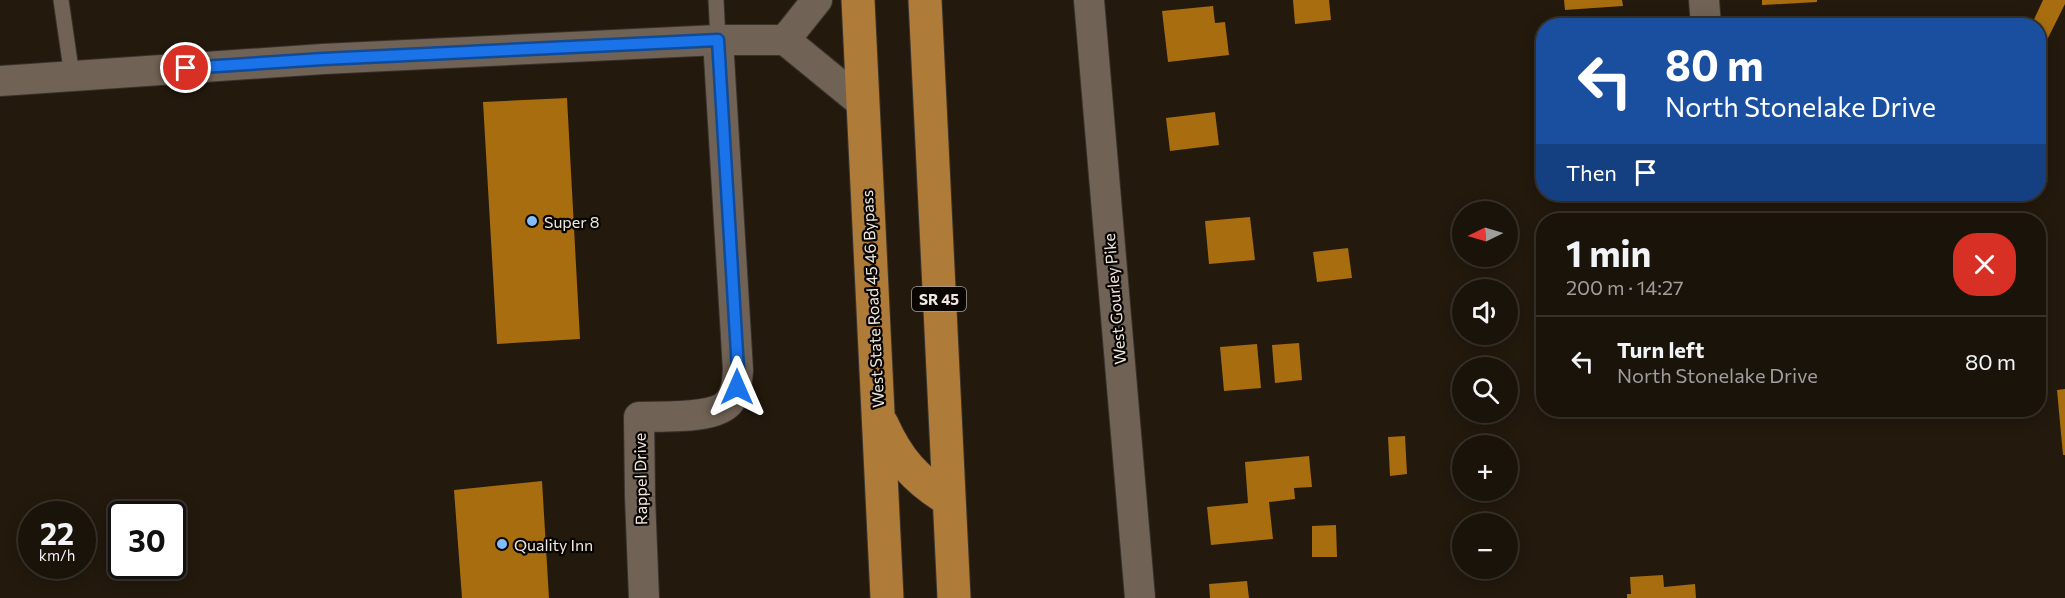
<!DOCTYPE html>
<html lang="en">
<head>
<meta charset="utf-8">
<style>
  :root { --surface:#1a130a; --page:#272018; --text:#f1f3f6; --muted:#9f9e9c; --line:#38322b }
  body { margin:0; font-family:Commissioner,sans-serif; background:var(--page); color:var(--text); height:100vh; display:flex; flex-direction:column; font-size:22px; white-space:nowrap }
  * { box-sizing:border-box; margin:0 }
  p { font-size:20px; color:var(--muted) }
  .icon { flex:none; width:33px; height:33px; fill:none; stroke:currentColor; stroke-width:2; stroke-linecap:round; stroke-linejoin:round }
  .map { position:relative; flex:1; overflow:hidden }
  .panel { position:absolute; left:1536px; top:213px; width:510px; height:204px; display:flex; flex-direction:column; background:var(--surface); border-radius:24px; box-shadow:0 3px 15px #0003,0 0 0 2px var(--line) }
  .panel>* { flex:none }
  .banner { position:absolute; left:1536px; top:18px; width:510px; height:183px; border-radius:24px; box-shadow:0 3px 15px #0003,0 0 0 2px var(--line); background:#1a4fa0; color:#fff; overflow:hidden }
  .needle { width:39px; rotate:265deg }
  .controls { position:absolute; left:1452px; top:201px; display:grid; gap:12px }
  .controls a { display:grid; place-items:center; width:66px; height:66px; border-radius:50%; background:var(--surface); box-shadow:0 3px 15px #0003,0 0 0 2px var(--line); font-size:30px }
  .speed { position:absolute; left:18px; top:501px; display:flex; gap:12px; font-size:30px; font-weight:700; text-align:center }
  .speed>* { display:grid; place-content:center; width:78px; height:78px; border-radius:50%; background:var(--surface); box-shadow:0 3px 15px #0003,0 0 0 2px var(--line); line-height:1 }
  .speed small { font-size:15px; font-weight:400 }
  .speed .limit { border:3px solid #111; border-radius:9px; background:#fff; color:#111 }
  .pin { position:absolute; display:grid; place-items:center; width:51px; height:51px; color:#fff; margin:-26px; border:3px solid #fff; border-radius:50%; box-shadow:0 2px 6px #0007 }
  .me { position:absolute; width:66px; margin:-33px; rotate:0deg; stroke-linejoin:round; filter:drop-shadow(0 0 4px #0008) }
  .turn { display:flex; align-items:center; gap:21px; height:126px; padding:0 30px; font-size:27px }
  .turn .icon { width:78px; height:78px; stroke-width:2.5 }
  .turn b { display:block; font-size:42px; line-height:51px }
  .then { display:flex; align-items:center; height:57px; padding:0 30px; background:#0003; gap:12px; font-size:22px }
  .round { display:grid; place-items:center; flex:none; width:63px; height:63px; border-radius:24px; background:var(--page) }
  .summary { display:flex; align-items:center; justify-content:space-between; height:102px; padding:0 30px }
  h1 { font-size:36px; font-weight:700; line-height:45px }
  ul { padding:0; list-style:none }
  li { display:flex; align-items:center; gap:18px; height:90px; padding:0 30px; border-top:2px solid var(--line) }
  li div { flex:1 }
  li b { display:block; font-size:22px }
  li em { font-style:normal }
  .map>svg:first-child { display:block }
  .building { fill:#a86d0f }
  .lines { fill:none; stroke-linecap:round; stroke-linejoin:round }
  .lane-casing { stroke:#39322d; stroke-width:17 }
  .street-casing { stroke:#39322d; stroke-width:32 }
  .highway-casing { stroke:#39322d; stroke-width:35 }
  .lane { stroke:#706355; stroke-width:15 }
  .street { stroke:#706355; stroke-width:30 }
  .highway { stroke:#af7b38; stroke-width:33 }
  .route-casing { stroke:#114b97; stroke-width:15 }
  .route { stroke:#1a73e8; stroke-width:10 }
  .poi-dot { fill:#82bcfa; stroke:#090502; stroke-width:2 }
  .labels { text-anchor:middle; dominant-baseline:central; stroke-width:4.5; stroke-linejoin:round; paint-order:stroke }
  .shield { fill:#090502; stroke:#aaa49d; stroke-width:1.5 }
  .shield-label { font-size:15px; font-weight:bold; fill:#efe8e0 }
  .poi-label { font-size:16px; fill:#efe8e0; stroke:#090502; text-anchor:start }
  .street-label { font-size:16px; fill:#efe8e0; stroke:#090502 }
</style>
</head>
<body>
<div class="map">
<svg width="2065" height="598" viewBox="0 0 2065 598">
  <rect width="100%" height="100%" fill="#23190d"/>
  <path class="building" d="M1293,0H1329L1331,20L1295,24Z
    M1564,0H1622L1623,6L1565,10Z
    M1762,0H1817V2L1762,5Z
    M2043,0H2065V4L2038,58V26H2031Z
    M1213,6L1215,23L1225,22L1229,55L1168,62L1162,11Z
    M567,98L580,339L497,344L483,102Z
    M1215,112L1219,145L1170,151L1166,118Z
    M1250,217L1255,260L1209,264L1205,221Z
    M1348,248L1352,278L1317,282L1313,252Z
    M1299,343L1302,380L1275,383L1272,345Z
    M1257,344L1261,388L1224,391L1220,347Z
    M2065,389V455H2063L2057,390Z
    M1405,436L1407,474L1390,476L1388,437Z
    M1309,456L1312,487L1294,488L1295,499L1269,502L1273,539L1211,545L1207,507L1248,503L1245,462Z
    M542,481L549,598H462L454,490Z
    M1336,525L1337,557H1312V526Z
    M1663,575L1664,587L1695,584L1696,598H1627V594H1631L1630,577Z
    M1247,581L1249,598H1210L1209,584Z"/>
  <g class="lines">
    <defs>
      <path id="lane" d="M61,0L72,76
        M716,0L718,40"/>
      <path id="street" d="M1089,0L1140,598
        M1704,0L1706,26
        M785,40L817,0
        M0,81L323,59L718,40H785L862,103
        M644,598L640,497L639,417C661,416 717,420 730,401C737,391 737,381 738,370L718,40"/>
      <path id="highway" d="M858,0L887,598
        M925,0L954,598
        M882,424C898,460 916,480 949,500"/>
    </defs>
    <use href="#lane" class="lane-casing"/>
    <use href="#street" class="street-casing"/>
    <use href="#highway" class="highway-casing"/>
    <use href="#lane" class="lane"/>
    <use href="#street" class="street"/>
    <use href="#highway" class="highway"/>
  </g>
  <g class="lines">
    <defs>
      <path id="route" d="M186,68L323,59L718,40L738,370L737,387"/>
    </defs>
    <use href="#route" class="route-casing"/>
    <use href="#route" class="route"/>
  </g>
  <g class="poi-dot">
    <circle cx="532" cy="221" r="6"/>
    <circle cx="502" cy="544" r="6"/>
  </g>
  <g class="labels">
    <rect class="shield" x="912" y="287" width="54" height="24" rx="4.5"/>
    <g class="shield-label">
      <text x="939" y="299">SR 45</text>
    </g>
    <g class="poi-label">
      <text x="544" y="221">Super 8</text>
      <text x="514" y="544">Quality Inn</text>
    </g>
    <g class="street-label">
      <text transform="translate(872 299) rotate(-93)">West State Road 45 46 Bypass</text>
      <text transform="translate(1114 299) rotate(-95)">West Gourley Pike</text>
      <text transform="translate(640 479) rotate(-91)">Rappel Drive</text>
    </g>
  </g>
</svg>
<div class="controls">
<a><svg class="needle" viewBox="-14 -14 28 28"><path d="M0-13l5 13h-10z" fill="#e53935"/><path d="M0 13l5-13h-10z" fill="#9f9e9c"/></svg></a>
<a><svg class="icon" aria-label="sound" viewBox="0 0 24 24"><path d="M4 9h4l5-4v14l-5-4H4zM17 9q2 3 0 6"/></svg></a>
<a><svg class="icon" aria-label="search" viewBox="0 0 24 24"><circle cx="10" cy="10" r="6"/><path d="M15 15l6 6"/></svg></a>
<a>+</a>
<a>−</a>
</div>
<div class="speed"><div>22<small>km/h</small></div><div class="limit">30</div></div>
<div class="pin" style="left:186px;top:68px;background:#d93025"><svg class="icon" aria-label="arrive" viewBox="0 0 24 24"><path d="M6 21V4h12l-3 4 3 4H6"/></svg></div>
<svg class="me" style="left:737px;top:387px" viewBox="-20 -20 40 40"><path d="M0-17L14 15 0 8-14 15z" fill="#1a73e8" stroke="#fff" stroke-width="4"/></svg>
<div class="banner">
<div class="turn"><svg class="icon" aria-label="left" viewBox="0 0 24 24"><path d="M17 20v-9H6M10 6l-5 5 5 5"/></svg><div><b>80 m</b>North Stonelake Drive</div></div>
<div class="then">Then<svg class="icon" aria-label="arrive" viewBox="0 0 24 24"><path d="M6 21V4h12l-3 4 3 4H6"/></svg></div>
</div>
<section class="panel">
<div class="summary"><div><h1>1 min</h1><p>200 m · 14:27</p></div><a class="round" style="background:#d93025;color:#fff"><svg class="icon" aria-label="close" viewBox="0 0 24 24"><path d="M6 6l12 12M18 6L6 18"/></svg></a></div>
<ul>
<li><svg class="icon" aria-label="left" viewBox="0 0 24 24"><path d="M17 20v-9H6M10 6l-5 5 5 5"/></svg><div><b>Turn left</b><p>North Stonelake Drive</p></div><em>80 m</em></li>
</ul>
</section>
</div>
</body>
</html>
